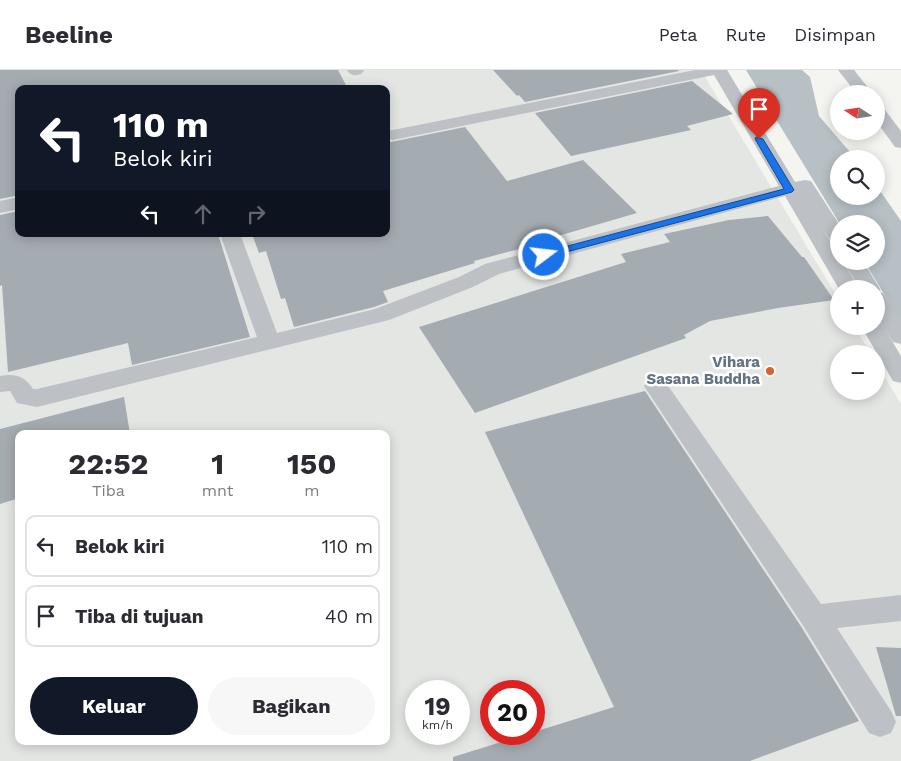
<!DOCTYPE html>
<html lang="id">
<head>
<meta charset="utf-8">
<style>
  :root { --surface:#fff; --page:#f7f7f7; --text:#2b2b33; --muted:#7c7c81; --line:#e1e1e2; --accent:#111827 }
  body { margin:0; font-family:"Work Sans",sans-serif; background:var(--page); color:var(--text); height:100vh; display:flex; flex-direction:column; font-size:19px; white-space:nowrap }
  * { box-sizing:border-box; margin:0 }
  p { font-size:16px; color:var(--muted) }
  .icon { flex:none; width:28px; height:28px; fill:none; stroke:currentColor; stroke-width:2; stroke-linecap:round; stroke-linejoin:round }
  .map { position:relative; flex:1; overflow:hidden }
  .sheet { position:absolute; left:15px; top:360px; width:375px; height:315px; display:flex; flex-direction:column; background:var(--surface); border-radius:10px; box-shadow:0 2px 12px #0003 }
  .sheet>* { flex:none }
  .top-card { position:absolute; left:15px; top:15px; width:375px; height:152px; border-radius:10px; box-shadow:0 2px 12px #0003; background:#111827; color:#fff; overflow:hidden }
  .needle { width:32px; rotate:282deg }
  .buttons { position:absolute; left:830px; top:15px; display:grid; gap:10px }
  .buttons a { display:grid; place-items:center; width:55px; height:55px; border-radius:50%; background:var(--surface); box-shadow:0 2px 12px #0003; font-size:25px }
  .speed { position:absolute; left:405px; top:610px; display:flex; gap:10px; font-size:25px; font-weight:700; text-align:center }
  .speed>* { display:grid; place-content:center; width:65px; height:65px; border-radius:50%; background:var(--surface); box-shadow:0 2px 12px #0003; line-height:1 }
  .speed small { font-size:12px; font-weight:400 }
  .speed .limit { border:8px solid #d22; background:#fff; color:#111 }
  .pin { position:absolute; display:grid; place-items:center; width:42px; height:42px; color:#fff; margin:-51px -21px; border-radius:50% 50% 50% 0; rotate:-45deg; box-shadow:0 0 5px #0007 }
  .pin .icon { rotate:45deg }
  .me { position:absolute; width:55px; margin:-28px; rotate:75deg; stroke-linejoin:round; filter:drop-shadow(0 0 4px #0008) }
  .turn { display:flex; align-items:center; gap:18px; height:105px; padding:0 15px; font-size:22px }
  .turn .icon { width:65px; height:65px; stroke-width:2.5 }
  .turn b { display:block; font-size:35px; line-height:42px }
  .lanes { display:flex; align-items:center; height:48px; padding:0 15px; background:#0003; justify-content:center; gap:25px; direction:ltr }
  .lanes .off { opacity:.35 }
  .eta { display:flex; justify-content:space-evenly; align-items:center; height:85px; text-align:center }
  .eta b { font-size:30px; font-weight:700; line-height:35px }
  .action { display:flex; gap:10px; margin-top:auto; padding:10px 15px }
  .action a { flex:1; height:58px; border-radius:30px; background:var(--accent); color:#fff; font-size:20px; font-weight:700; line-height:58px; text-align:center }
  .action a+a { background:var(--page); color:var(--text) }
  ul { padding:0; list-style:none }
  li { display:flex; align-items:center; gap:15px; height:62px; margin:0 10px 8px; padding:0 5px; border:2px solid var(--line); border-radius:10px }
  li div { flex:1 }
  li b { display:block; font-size:19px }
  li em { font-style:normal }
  header { display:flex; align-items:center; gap:30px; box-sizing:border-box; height:70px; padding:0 25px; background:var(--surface); border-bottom:1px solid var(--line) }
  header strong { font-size:24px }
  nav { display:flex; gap:28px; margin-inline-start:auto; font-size:18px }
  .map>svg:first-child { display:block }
  .built { fill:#e4e6e4; fill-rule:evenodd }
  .water { fill:#b6c0c5 }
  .building { fill:#a4abb1 }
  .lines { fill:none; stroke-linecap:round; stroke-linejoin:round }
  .minor { fill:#bdc0c4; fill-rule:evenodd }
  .route { fill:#1a73e8; stroke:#114b97 }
  .poi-dot { fill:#d8622d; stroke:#fff; stroke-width:2 }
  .labels { text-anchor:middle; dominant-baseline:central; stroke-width:5; stroke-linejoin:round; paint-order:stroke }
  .poi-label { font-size:15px; font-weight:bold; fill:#657280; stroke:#fff; text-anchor:end }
</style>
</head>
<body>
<header>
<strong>Beeline</strong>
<nav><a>Peta</a><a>Rute</a><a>Disimpan</a></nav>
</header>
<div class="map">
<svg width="901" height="691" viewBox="0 0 901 691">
  <rect width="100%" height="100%" fill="#f4f4f0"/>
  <path class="built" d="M0,0H701L839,230V256H854L871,284H839V321H876V293L901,334V691H0ZM19,19H386V164H19ZM19,364H386V671H19ZM416,621H459V664H416ZM491,621H534V664H491Z"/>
  <path class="water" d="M746,0H802L810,7L819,46L856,89H839V126H876V115L901,151V252L864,191H876V154H840Z"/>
  <path class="building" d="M0,0H338L348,19H19V125L0,129Z
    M493,0H678L679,1L525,32L519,25L517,26Z
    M692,11L733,44L687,56L691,60L571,86L535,43Z
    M465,57L507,111L583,90L637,143L558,166L560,168L474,191L475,193L383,221L388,232L374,237L294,257L285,228L281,229L266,181L259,183L252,164H386V73Z
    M19,141V164H218L250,267L132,295L128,273L8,302L2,215L0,216V145Z
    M768,146L802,187H804L834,230L778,238L710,251L684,265L686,268L475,343L419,257L626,192L621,184L670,172L664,164L729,150Z
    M645,321L802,558L859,651L750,691H453V687L527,664H534V662L614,637L485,362Z
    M124,327L130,364H19V428L0,434V359Z
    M876,577L901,578V646H896Z"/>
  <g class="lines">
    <path class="minor" d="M347,0H363L364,1L361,4C355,6 351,6 347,0Z
      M695,0H727L795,112L805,110L811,111L839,154V175L832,173L819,153L839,185V191H843L859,219H839L785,126L499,204L473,217L389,250L37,337L17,333L10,321L0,322V306C15,303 25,306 33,319H37L257,267L220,164H240L277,263L375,239L459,207L485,194L779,116L714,5L393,70L386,68L387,61L393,60Z
      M838,0H854L873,24H857Z
      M876,34L882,36L901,61V78L895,77L876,51Z
      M19,127V139L0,143V131Z
      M843,191H863L880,219L879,222L883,223L901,250V274L893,272L876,245V219H860Z
      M876,250L880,251L901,286V313L893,311L861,256H876Z
      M656,308L664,310L821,534L901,525V551L837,558L891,641L896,652L891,663L880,667L869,663L804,557L648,322L644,316L648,310Z"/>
  </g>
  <path class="route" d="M756,67L763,69L794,120L792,122L544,188L540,185L541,183L784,119L755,69Z"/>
  <circle class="poi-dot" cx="770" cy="301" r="5"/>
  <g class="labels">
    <g class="poi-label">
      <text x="760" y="292">Vihara<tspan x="760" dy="17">Sasana Buddha</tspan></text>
    </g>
  </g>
</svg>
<div class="buttons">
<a><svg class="needle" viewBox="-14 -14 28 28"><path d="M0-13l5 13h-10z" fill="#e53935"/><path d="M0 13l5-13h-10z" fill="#7c7c81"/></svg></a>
<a><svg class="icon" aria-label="search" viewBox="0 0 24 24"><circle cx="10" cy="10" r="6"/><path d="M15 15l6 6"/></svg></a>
<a><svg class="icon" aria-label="layers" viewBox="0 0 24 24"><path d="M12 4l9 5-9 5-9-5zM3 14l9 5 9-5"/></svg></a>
<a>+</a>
<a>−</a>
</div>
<div class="speed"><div>19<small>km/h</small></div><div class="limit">20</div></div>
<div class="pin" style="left:759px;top:69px;background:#d93025"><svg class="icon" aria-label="arrive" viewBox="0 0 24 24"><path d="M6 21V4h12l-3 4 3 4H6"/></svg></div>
<svg class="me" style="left:544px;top:185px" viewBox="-20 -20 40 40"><circle r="17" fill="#1a73e8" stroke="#fff" stroke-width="3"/><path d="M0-11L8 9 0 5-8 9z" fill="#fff"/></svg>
<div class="top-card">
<div class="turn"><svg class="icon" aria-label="left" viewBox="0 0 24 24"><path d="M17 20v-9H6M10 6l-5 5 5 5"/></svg><div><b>110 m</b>Belok kiri</div></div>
<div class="lanes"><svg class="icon" aria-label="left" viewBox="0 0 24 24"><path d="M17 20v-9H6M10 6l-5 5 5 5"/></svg><svg class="icon off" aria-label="ahead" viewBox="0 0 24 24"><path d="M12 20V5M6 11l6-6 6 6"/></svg><svg class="icon off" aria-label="right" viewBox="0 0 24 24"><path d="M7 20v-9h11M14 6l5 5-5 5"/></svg></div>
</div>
<section class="sheet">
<div class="eta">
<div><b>22:52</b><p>Tiba</p></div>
<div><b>1</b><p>mnt</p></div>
<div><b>150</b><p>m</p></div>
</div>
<ul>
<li><svg class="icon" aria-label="left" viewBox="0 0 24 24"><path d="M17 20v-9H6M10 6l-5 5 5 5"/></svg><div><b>Belok kiri</b></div><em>110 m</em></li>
<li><svg class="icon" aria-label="arrive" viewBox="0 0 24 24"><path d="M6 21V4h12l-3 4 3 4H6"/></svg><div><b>Tiba di tujuan</b></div><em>40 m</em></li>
</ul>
<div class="action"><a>Keluar</a><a>Bagikan</a></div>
</section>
</div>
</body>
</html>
